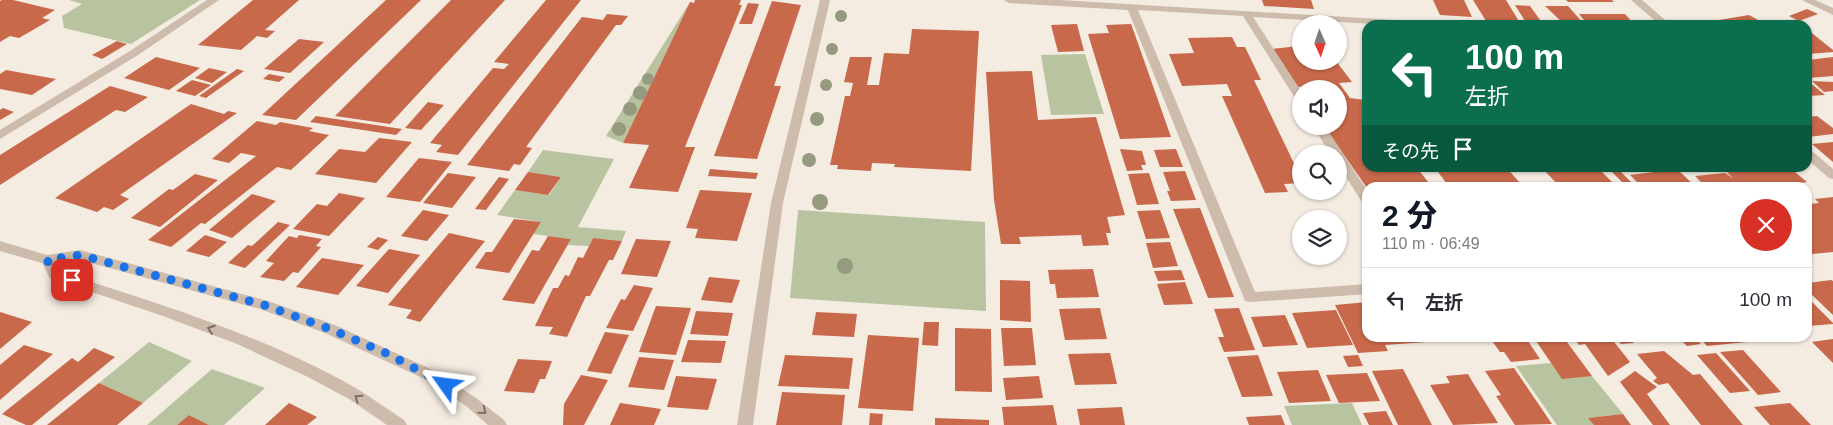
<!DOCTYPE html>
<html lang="ja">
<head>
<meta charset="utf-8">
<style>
  :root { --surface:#fff; --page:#f2f2f3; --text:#2b2b33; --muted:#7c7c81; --line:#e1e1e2; --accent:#111827 }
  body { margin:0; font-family:Helvetica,"Noto Sans JP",sans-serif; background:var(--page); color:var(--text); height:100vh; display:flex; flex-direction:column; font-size:19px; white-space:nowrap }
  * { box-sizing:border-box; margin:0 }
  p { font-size:16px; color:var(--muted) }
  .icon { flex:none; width:28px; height:28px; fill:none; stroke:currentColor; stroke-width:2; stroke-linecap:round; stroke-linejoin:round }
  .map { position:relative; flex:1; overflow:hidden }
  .side { position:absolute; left:1362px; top:182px; width:450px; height:160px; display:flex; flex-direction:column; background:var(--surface); border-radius:15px; box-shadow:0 1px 4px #0004 }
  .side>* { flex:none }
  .top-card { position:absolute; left:1362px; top:20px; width:450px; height:152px; border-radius:15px; box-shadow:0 1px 4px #0004; background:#0b6e4f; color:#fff; overflow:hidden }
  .needle { width:32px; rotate:177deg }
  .fabs { position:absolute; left:1292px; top:15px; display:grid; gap:10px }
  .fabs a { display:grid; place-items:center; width:55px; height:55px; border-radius:50%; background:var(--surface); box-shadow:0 1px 4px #0004; font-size:25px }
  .pin { position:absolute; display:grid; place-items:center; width:42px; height:42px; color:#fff; margin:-21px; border-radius:10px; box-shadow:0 2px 8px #0006 }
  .me { position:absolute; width:55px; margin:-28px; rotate:301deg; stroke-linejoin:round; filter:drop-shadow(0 0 4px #0008) }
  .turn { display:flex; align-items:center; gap:18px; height:105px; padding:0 20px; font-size:22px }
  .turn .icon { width:65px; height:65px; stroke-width:2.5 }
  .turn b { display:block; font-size:35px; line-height:42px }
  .then { display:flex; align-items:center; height:48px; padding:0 20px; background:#0003; gap:10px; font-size:19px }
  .round { display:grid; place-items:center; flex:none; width:52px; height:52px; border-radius:26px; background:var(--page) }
  .overview { display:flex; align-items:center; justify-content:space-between; height:85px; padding:0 20px }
  h1 { font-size:30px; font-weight:800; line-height:38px; color:var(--accent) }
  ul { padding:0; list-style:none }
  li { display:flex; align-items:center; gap:15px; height:65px; padding:0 20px; border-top:1px solid var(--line) }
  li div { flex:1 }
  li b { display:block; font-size:19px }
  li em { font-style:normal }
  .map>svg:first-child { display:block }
  .green { fill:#b8c4a0 }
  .building { fill:#c8694b }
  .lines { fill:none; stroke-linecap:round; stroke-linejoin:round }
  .minor { fill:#cdbbac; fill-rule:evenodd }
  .tree { fill:#969b7f }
  .oneway { stroke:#7d6f65 }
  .route { stroke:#1a73e8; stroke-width:9; stroke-dasharray:0 16.2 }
</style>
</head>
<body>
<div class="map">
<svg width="1833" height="425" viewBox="0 0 1833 425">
  <rect width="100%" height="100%" fill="#f4ebe1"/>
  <path class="green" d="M69,0H200L131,44L64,28L62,16L82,4Z
    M690,2L623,143L606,136Z
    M1085,54L1104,114L1051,115L1041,55Z
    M543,150L614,159L578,227L626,231L622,241L593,238L589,246L568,245L571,239L533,234L540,222L497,215L515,190L549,195L561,177L528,172Z
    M798,210L985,222L986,311L790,298Z
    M149,342L192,361L143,403L99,383Z
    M1551,363L1592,376L1623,414L1589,418L1594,425H1557L1516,366Z
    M212,369L265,388L224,425H209L189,415L177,425H147Z
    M1352,403L1362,425H1292L1284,406Z"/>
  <path class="building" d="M2,0H13L55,10L42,18L50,20L19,38L10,36L0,42V1Z
    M253,0H299L265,30L275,31L267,38L257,36L241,50L198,45Z
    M386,0H421L296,120L262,115Z
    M451,0H505L390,124L335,116Z
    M546,0H581L458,155L436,152L442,145L430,143L493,68L504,69L509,64L494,62Z
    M695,0H741L739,5H742L685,147H695L678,192L629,188L649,145L623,143L690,2L694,3Z
    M1262,0H1311L1314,9L1264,6Z
    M1433,0H1464L1472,17L1440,15Z
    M1473,0H1506L1520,23L1486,21Z
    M1566,0H1612L1614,2H1568Z
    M772,1L801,5L774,86H781L757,159L714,156Z
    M748,3L759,4L752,24H739Z
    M1515,5L1530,6L1543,24H1527Z
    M1545,6H1568L1585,25H1565Z
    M1807,9L1818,14L1799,21L1789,16Z
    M607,14L628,16L621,25H616L526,147L532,148L520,165L514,164L509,171L467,165L582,17L603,20Z
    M1579,14H1625L1635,25H1588Z
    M1749,15L1760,21L1727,25L1719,20Z
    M1077,24L1084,51L1058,52L1051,25Z
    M1131,24L1134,32L1171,137L1120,139L1088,34L1109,33L1106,25Z
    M912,29L979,31L971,171L894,167L895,164L872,163L871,171L837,169L838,165H830L845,96H850L853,83L844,82L850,57H872L867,85H879L884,53L909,54Z
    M1808,30L1833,50V52L1808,54Z
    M1232,37L1237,47H1245L1261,80H1254L1301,178V183L1284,184L1288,192L1265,193L1222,96H1232L1227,84L1182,86L1169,54L1194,53L1188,38Z
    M299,39L324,42L290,73L264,69Z
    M117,41L127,44L102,59L92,55Z
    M1299,46L1301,48V61H1336L1352,82L1339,83L1350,98L1365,100L1368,103V168H1417L1433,188H1367L1324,126H1339V89H1314L1312,86L1297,87L1271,49Z
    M156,57L200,68L169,90L124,78Z
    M1833,57V76L1808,78V60Z
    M209,68L227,72L212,83L195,78Z
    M237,69L244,71L206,98L199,96Z
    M6,70L56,79L32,95L0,89V74Z
    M1032,71L1038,120L1096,117L1125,215L1107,217L1111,233H1106L1109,245L1083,246L1081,235L1019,237L1021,244H1001L994,200L986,72Z
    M269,74L285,77L279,82L263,79Z
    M192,80L211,85L195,96L176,91Z
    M1808,81L1825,95L1808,96Z
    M1812,81L1833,82V91L1824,92Z
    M110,86L148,97L125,112L116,110L0,185V155Z
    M428,102L444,105L421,130L405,128Z
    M191,104L224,114L228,111L237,113L120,195L129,199L113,210L104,207L97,212L55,198Z
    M3,108L14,112L0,120V110Z
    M316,116L402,129L396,135L310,122Z
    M1817,116L1833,128V134L1808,137V117Z
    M257,121L276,125L280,122L313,128L309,131L329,135L291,170L277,167L205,224L201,223L171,247L148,240L256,156L241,153L229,163L212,159Z
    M379,138L412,142L376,183L315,174L339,149L365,152Z
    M1833,142V162L1812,144Z
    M1120,149L1142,151L1146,165H1141L1143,170L1127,171Z
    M1176,149L1183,167H1160L1154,150Z
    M419,158L452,162L420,202L386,197Z
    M1435,168H1507L1519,182L1506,183L1509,188H1450Z
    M1542,168H1598L1618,188H1561Z
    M1608,168H1617L1637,188H1628Z
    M1736,168H1790L1807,182L1763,188H1707L1695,176L1725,173L1733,178L1724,169Z
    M710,169L758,173L756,179L708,176Z
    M1677,169L1697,188H1643L1630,175Z
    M1185,171L1196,200L1171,201L1167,191H1170L1163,172Z
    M528,172L561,177L548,195L515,190Z
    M448,173L476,177L452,208L423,203Z
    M1149,173L1159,204L1137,205L1128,174Z
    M195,174L218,180L160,227L131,218L169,189L173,190Z
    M499,177L509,179L486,210L475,209Z
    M700,190L752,193L737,241L695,238L698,229L686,228Z
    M339,193L365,198L329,236L293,229L317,204L327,206Z
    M252,194L276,201L232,238L209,230Z
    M1833,197V252L1812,254L1808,251V204L1819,203L1815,199Z
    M1200,208L1234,297L1208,298L1173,209Z
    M423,210L449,215L427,241L401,236Z
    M1160,210L1170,238L1146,239L1137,211Z
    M514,219L541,222L509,273L475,268L486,252H492Z
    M278,222L290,225L245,268L228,263L248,245L252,246Z
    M449,233L485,241L420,322L406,318L412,310L388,305Z
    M205,235L227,242L209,257L186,251Z
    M299,235L322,239L316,246L321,247L298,273L293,272L284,281L260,277L274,263L266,261L289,236L297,238Z
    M548,236L571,239L534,304L502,300L532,250L539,251Z
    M378,237L388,240L378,250L367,247Z
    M593,238L622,241L613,260H609L590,296H586L567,337L549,334L553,327L535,326L553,288H558L565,275L569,276L578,257L583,258Z
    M636,239L671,241L657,277L621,274Z
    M1170,242L1178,266L1153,268L1146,243Z
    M389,249L420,255L388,293L356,286Z
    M322,258L364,265L338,295L296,287Z
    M1093,269L1099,297L1057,298L1055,284H1050L1048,270Z
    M1181,270L1185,280L1158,281L1154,271Z
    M709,277L740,280L732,303L701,300Z
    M1000,280L1030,281L1031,322L1000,320Z
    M1831,280L1833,281V315L1808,291V283Z
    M1185,282L1193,304L1164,305L1157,284Z
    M634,285L653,288L633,331L606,328L621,299L625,300Z
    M1808,298L1833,323V324L1808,326Z
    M1368,302V338H1438L1441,341L1385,345L1388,351L1358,353L1335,305Z
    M656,306L691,308L676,355L639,352Z
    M1100,308L1107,339L1065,340L1059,309Z
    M1239,308L1255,350L1224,352L1218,337H1224L1214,309Z
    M1336,310L1353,345L1307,348L1292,313Z
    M696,311L733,313L728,336L690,334Z
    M0,312L32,322L0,349Z
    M816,312L857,314L854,337L812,335Z
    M1285,315L1298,345L1263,347L1251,317Z
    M924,322H939L938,346L922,345Z
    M955,328L991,329L992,392L955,391Z
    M1001,328H1032L1036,365L1004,366Z
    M605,332L629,335L611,374L587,371Z
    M868,335L919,338L913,411L858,408Z
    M1490,338H1526L1540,359L1511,362L1504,352H1500Z
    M1534,338H1564L1592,376L1562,379Z
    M1574,338H1611L1630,362L1608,376L1585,344L1579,345Z
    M1616,338H1630L1634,343L1621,344Z
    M1679,338H1695L1701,344L1687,346Z
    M1700,338H1777V339L1707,346Z
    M1833,339V363L1812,342Z
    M688,340L726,341L721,363L681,362Z
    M24,345L53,354L0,400V365Z
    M94,348L115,357L32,425H26L2,414L72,358L78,362Z
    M1743,350L1781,392L1758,395L1720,352Z
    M1664,351L1693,375L1700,374L1743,425H1701L1668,383L1659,385L1653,381L1657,378L1637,354Z
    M1110,353L1117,384L1075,385L1068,354Z
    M1716,353L1750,391L1730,393L1697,355Z
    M785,355L853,358L849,389L778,386Z
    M1258,355L1273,396L1242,397L1227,357Z
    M1358,355L1363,366L1348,367L1343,356Z
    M639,357L674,360L664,390L628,387Z
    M518,359L552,361L545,379H540L534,393L504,391Z
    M1514,368L1552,424L1515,425L1496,396L1501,395L1485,371Z
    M1403,369L1432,425H1398L1372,371Z
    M1318,370L1331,401L1289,403L1277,372Z
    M1635,371L1657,387L1647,394L1670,425H1653L1620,382Z
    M1367,373L1380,401L1339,403L1326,375Z
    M1468,374L1472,381L1498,423L1453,425L1430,385L1450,383L1446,376Z
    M581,375L608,380L584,425H563L564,404Z
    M676,376L717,379L708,410L667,407Z
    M1039,376L1043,398L1006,400L1003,378Z
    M99,383L143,403L117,425H47Z
    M782,392L845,395L842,425H776Z
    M289,403L317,417L307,425H265Z
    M620,403L661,409L654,425H610Z
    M1790,403L1811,425H1770L1754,407Z
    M1053,405L1057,425H1004L1002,407Z
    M1122,407L1125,425H1080L1077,409Z
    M1386,411L1393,425H1369L1363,413Z
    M870,413L883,414L882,425H869Z
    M1623,414L1631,425H1594L1588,418Z
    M189,415L209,425H177Z
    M1281,415L1285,425H1249L1246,417Z
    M935,418L989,420V425H935Z"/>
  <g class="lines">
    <path class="minor" d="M207,0H219L138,55L0,139V130L130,51Z
      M820,0H830L783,203L753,425H737L771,203Z
      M1004,0H1060L1446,23L1447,25H1390L1253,17L1301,91V102L1297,101L1243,16L1138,10L1255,292L1368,284V294L1250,302L1245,301L1128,10L1009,3Z
      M1631,0H1642L1671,25H1660Z
      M1802,0H1815L1833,8V15Z
      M1313,126H1325L1368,192V206L1364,205L1339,166V154H1330Z
      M1808,150L1812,151L1833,169V179L1829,178L1808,160Z
      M0,241L47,255L80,250L268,301L335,325L439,373L476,398L504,420L507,425H488L466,406L429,381L325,333L260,309L80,260L55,263L60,272C160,304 262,335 354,387C371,397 387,409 404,420L407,425H387L349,399L308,377L237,344L163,316L50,278L42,263L0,251Z"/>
  </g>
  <g class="tree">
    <circle cx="841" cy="16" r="6"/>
    <circle cx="832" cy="49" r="6"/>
    <circle cx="648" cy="79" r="6"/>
    <circle cx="826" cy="85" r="6"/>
    <circle cx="640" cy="93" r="7"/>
    <circle cx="630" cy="109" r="7"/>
    <circle cx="817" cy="119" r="7"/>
    <circle cx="619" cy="129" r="7"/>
    <circle cx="809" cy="160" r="7"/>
    <circle cx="820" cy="202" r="8"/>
    <circle cx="845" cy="266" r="8"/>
  </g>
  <defs><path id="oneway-chevron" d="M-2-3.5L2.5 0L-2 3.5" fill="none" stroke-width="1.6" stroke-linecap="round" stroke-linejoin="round" transform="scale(1.25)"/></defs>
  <g class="oneway">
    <use href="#oneway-chevron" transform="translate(211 329) rotate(-160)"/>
    <use href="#oneway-chevron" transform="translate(358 398) rotate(-146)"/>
    <use href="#oneway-chevron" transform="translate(483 411) rotate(39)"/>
  </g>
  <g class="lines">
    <path class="route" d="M72,280L56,275L47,260L80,255L264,305L330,329L388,354L446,385"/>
  </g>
</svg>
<div class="fabs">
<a><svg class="needle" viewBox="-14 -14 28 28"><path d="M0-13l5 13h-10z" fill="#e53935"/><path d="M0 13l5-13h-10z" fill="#7c7c81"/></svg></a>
<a><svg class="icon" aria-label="sound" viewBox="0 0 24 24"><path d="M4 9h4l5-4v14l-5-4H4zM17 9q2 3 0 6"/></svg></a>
<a><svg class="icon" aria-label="search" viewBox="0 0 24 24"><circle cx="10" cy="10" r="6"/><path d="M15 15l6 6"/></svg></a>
<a><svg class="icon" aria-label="layers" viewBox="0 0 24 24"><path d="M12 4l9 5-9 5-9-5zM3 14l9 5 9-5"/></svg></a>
</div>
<div class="pin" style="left:72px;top:280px;background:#d93025"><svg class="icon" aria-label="arrive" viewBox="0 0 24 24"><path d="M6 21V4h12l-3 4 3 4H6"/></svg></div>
<svg class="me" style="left:446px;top:385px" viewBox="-20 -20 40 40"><path d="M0-17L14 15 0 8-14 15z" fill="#1a73e8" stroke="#fff" stroke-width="4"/></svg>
<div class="top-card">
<div class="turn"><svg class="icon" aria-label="left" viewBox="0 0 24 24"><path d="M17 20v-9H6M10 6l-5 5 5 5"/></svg><div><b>100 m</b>左折</div></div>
<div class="then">その先<svg class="icon" aria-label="arrive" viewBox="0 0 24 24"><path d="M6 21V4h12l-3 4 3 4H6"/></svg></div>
</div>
<section class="side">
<div class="overview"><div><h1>2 分</h1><p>110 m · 06:49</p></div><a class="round" style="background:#d93025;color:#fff"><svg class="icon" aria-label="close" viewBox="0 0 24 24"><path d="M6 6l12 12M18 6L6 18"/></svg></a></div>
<ul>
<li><svg class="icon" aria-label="left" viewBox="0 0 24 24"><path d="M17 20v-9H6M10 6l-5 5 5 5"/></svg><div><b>左折</b></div><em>100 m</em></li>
</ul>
</section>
</div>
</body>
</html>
